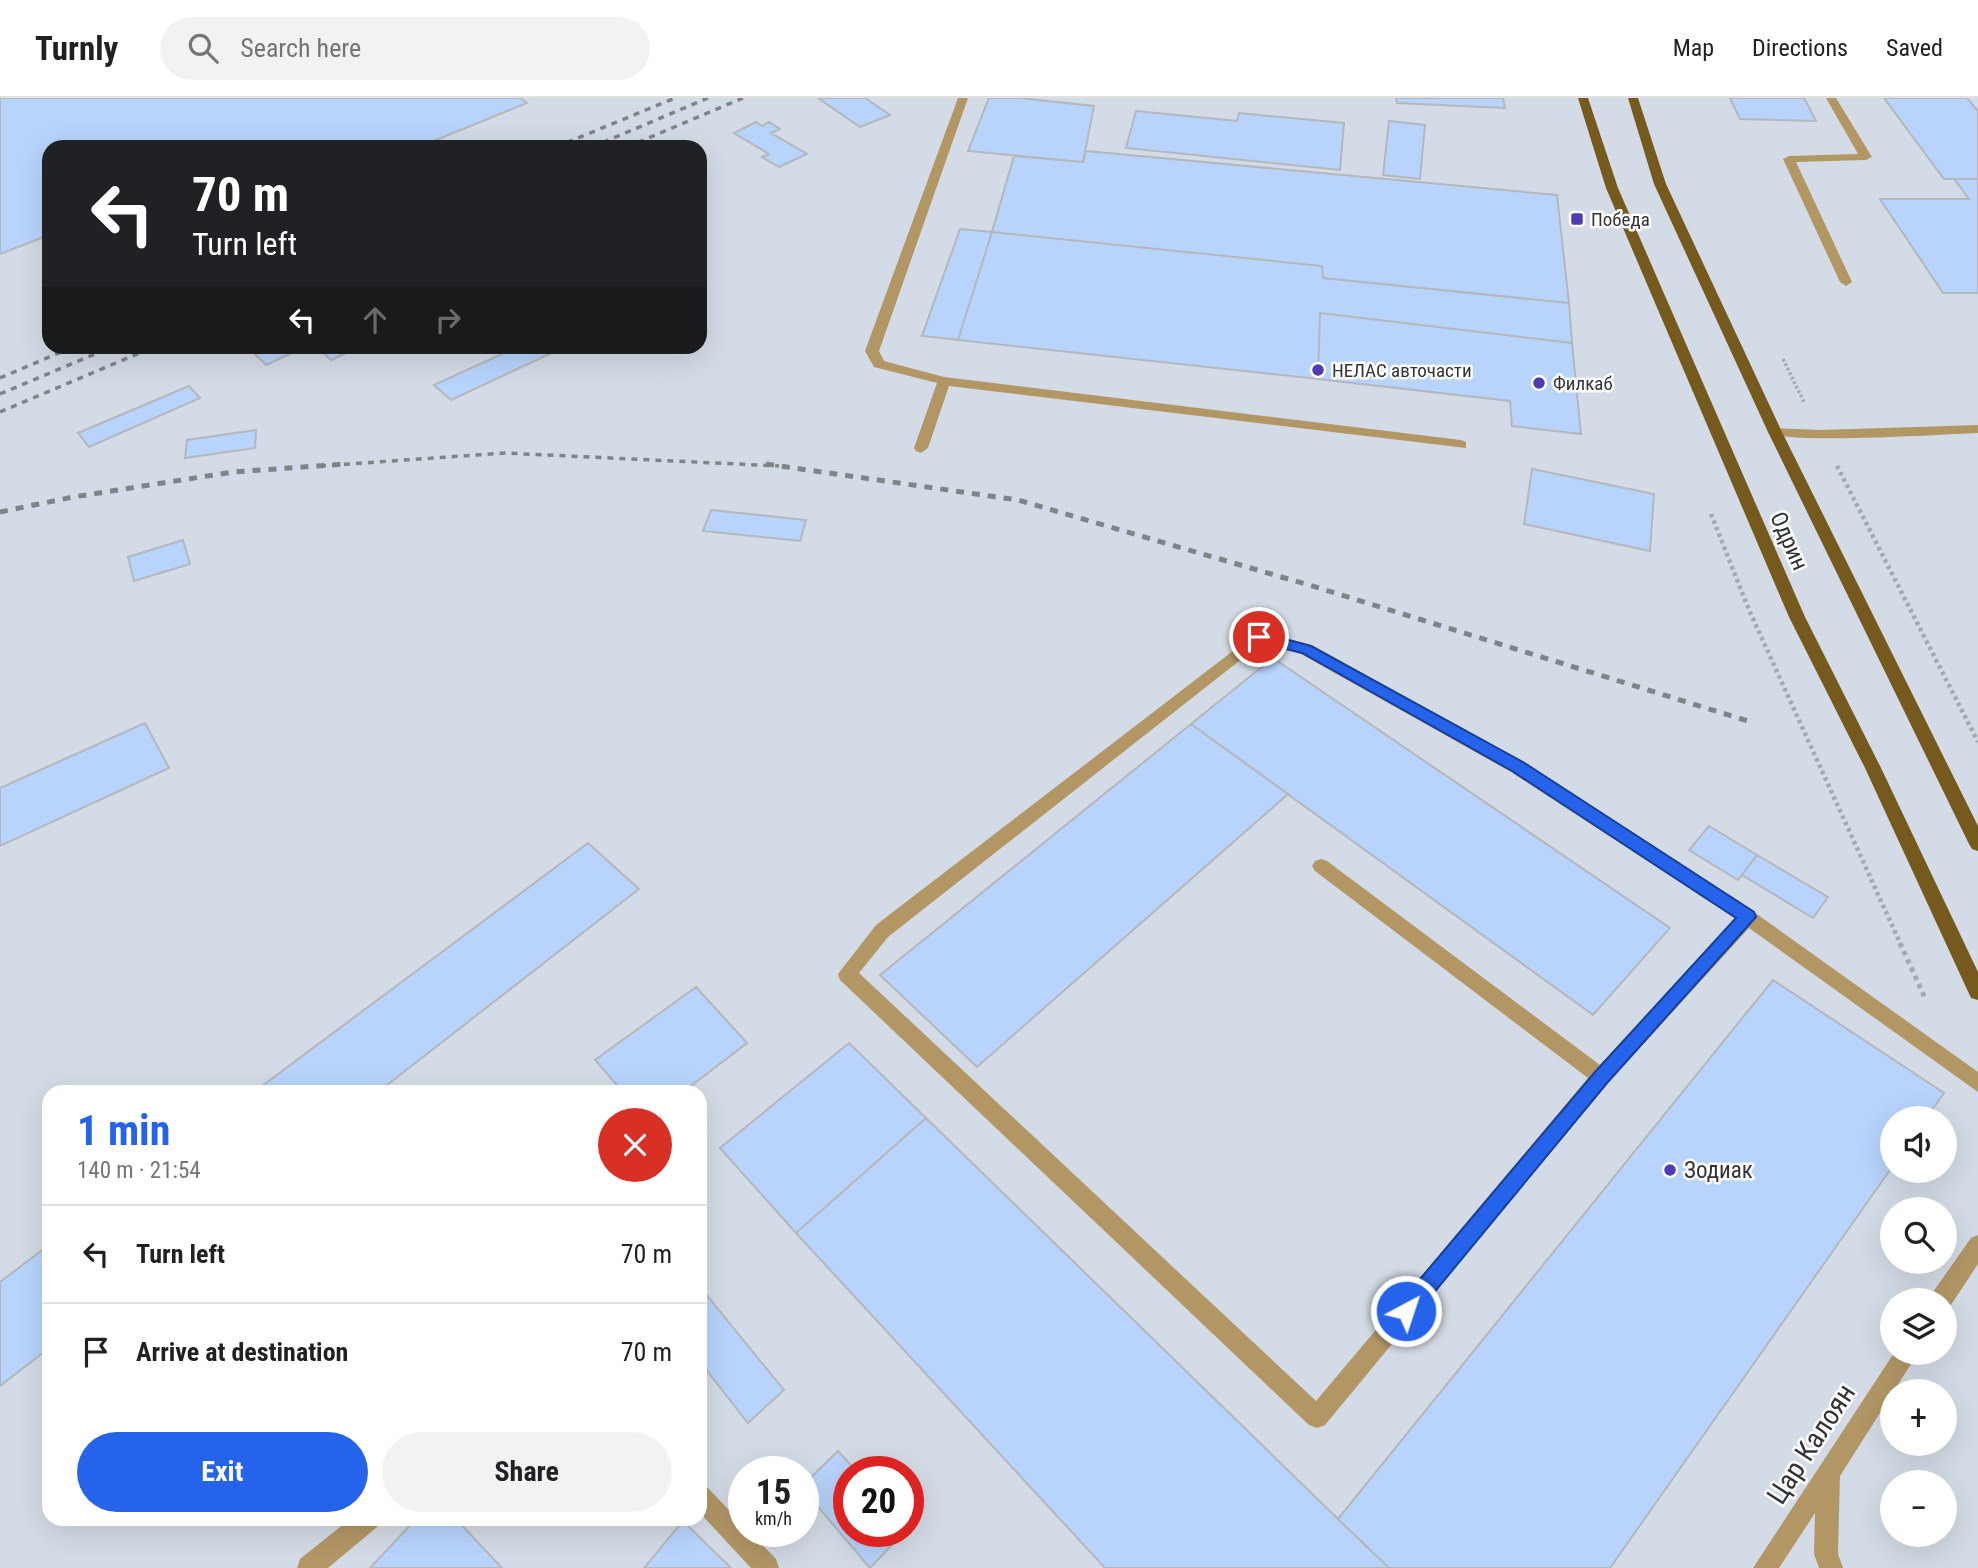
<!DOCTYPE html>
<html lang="en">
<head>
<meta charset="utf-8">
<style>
  :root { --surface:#fff; --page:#f2f2f2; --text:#202124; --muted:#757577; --line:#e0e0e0; --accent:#2563eb }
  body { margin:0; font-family:"Roboto Condensed",sans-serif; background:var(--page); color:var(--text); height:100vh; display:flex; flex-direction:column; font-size:26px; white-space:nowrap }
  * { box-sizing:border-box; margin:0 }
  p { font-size:23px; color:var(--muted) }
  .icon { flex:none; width:38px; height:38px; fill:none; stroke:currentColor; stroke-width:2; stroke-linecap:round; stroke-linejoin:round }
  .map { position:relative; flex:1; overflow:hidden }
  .sheet { position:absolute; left:42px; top:987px; width:665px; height:441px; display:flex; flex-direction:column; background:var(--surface); border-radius:21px; box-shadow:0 7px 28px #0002 }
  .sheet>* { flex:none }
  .top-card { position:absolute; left:42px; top:42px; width:665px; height:214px; border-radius:21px; box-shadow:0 7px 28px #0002; background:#202124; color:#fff; overflow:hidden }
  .fabs { position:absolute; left:1880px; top:1008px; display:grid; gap:14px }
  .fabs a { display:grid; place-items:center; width:77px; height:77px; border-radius:50%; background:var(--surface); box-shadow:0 7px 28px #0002; font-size:35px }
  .speed { position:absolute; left:728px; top:1358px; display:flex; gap:14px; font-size:35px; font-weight:700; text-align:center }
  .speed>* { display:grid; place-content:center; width:91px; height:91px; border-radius:50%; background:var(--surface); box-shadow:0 7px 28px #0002; line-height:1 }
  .speed small { font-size:18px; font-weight:400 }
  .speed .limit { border:10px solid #d22; background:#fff; color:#111 }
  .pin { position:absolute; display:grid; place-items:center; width:60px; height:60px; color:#fff; margin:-30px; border:4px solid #fff; border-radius:50%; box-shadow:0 2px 7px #0007 }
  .me { position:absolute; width:77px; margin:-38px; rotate:40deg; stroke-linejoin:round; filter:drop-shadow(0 0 5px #0008) }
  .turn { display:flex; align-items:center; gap:24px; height:147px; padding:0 35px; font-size:32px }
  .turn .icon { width:91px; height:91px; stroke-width:2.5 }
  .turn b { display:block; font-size:49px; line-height:60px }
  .lanes { display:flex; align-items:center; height:66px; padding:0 35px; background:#0003; justify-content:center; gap:35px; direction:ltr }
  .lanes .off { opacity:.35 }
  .round { display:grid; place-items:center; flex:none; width:74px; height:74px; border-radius:37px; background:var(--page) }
  .head { display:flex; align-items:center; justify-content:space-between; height:119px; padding:0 35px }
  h1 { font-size:42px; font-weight:700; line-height:52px; color:var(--accent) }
  .action { display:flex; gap:14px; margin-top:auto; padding:14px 35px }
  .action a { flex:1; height:80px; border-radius:42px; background:var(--accent); color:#fff; font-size:28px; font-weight:700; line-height:80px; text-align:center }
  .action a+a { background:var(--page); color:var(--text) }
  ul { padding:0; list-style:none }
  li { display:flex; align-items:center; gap:21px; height:98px; padding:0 35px; border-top:2px solid var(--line) }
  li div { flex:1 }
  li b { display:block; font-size:26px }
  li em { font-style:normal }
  header { display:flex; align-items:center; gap:42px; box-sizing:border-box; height:98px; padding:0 35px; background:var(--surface); border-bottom:2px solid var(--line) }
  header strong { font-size:33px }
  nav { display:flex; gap:38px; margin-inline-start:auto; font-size:24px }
  .search { width:490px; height:63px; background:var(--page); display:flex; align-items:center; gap:18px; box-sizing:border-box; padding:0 24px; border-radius:38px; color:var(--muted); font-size:26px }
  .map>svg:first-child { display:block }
  .built { fill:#d3dbe6; fill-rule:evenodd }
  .building { fill:#b8d4fc; stroke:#b4b7bc; stroke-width:2 }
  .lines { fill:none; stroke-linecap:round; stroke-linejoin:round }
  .path-far2 { stroke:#a6a9ac; stroke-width:3.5; stroke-dasharray:2.5 2.5; stroke-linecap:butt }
  .path-far1 { stroke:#a6a9ac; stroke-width:4.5; stroke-dasharray:3.5 3.5; stroke-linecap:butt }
  .path { stroke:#a6a9ac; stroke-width:5; stroke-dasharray:4.5 4.5; stroke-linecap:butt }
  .minor { fill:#b29765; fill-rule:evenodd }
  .major { fill:#76591d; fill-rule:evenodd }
  .rail-far1 { stroke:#818487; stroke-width:3.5; stroke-dasharray:6 6; stroke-linecap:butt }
  .rail { stroke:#818487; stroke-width:5; stroke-dasharray:8 8; stroke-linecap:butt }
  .route { fill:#2563eb; stroke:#184099; stroke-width:2 }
  .poi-dot { fill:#4e3cb4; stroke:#fff; stroke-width:2.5 }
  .labels { text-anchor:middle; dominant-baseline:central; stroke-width:5; stroke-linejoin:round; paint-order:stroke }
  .far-poi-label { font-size:19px; fill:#323335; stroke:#fff; text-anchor:start }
  .street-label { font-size:23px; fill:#323335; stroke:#fff }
  .poi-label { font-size:23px; fill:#323335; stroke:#fff; text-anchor:start }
  .near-street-label { font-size:28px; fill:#323335; stroke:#fff }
</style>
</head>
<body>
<header>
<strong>Turnly</strong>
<div class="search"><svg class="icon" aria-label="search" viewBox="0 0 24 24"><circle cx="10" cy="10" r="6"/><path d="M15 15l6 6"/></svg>Search here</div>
<nav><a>Map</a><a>Directions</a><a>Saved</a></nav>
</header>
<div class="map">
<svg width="1978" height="1470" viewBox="0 0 1978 1470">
  <rect width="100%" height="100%" fill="#e2e6ea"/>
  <path class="built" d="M0,0H1978V1470H0ZM49,49H700V248H49ZM49,994H700V1421H49ZM1892,1020H1944V1073H1892ZM1892,1111H1944V1164H1892ZM1892,1202H1944V1255H1892ZM1892,1293H1944V1346H1892ZM744,1374H803V1433H744ZM849,1374H908V1433H849ZM1892,1384H1944V1437H1892Z"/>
  <path class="building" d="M0,0H521L527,5L419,49H49V137L0,156Z
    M818,0H865L890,17L860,29Z
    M989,0H1019L1094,8L1083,64L968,53Z
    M1396,0H1503L1505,10L1397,5Z
    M1730,0H1804L1816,23L1740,21Z
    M1884,0H1967L1978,13V81H1944Z
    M1136,13L1237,23L1239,15L1344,25L1340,72L1126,50Z
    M1389,23L1425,27L1420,81L1383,77Z
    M756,24L762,28L769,24L780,31L771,35L807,56L779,69L762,59L769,56L734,35Z
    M1086,53L1557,97L1569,205L1323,180L1322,168L992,134L1014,58L1083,64Z
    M1954,81H1978V195H1943L1880,101H1969Z
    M960,131L992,134L958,242L922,238Z
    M992,134L1322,168L1323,180L1569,205L1572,245L1320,215L1318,281L958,242Z
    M1320,215L1572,245L1581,336L1512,328L1510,303L1318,281Z
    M247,248H307L266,267Z
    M316,248H361L331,262Z
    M519,248H553L558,252L451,302L434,287Z
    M189,288L200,300L89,349L78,335Z
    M256,332L255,350L185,360L187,342Z
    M1532,371L1654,396L1650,453L1524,426Z
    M711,412L806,422L800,443L703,433Z
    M183,442L190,466L134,483L128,459Z
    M1273,560L1670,830L1593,917L1191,626Z
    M145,625L169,670L0,748V690Z
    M1191,626L1288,696L977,969L880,877Z
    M1709,728L1757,757L1738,782L1689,752Z
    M588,745L639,791L378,994H254Z
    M1757,757L1828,799L1813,820L1742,777Z
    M1773,882L1944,995L1926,1020H1892V1069L1610,1470H1389L1338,1421Z
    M696,889L747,945L683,994H623L595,962Z
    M849,945L926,1020L796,1135L720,1050Z
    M926,1020L1338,1421L1389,1470H1105L796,1135Z
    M49,1147V1250L0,1288V1184Z
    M700,1189L784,1292L748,1325L700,1264Z
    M838,1353L857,1374H849V1433H905L870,1470L803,1391V1387Z
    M416,1421H456L502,1470H370Z
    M683,1423L731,1470H644Z"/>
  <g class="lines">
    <path class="path-far2" d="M1783,261L1804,304"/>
    <path class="path-far1" d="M1837,368L1978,644
      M1711,416L1749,512L1901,847"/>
    <path class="path" d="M1900,845L1925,900"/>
    <path class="minor" d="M958,0H968L879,253L884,263L944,279L1461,342L1466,344V350L949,288L928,350L921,355L916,353L914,350L937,285L874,269L865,253Z
      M1826,0H1836L1872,59L1866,62L1796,64L1852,184L1846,188L1840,184L1783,61L1789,58L1858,56Z
      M1978,327V335C1948,336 1782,347 1768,334L1775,330L1821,332Z
      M1259,533L1312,547L1523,664L1754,814L1978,974V994L1749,830L1608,985L1325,1327L1317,1330L1309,1327L840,882L838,876L876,827ZM1262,545L1301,556L1511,674L1735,820L1600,967L1327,763L1321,761L1315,763L1312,768L1315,773L1588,980L1316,1303L859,875L888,839Z
      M1978,1137V1166L1949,1210L1944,1212V1202H1930L1933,1194L1971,1140Z
      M1894,1255H1918L1840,1378L1838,1456L1843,1470H1819L1814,1456L1815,1415L1779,1470H1753Z
      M700,1386L708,1390L744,1428V1433H749L776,1461L779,1470H751L700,1415Z
      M350,1421H381L377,1429L328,1470H297L300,1461Z"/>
    <path class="major" d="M1578,0H1588L1618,90L1805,519L1881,670L1978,874V902L1971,900L1865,670L1789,519L1606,90Z
      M1628,0H1638L1666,86L1782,334L1978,728V753L1972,751L1969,746L1768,334L1654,86Z"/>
    <path class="rail-far1" d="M556,49L675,0
      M592,49L708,0
      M627,49L743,0
      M0,280L75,248
      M0,296L114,248
      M0,314L156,248
      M320,368L505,355L779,368"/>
    <path class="rail" d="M766,366L1018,402L1319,490L1748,623
      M0,414L73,399L233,374L345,366"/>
  </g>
  <path class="route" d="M1259,534L1311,548L1523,664L1754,814L1756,819L1607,985L1413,1220L1406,1222L1399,1220L1396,1213L1399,1206L1595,974L1736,820L1512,673L1302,555L1254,543L1252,539Z"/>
  <g class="poi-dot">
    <rect x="1570" y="114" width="14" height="14" rx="3.5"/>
    <circle cx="1318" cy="272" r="7"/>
    <circle cx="1539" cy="285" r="7"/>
    <circle cx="1670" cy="1072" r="7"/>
  </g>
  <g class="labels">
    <g class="far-poi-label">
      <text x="1591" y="121">Победа</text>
      <text x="1332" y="272">НЕЛАС авточасти</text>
      <text x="1553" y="285">Филкаб</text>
    </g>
    <g class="street-label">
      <text transform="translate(1789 443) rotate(66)">Одрин</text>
    </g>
    <g class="poi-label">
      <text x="1684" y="1072">Зодиак</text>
    </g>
    <g class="near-street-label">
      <text transform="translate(1811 1346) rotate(-57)">Цар Калоян</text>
    </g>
  </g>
</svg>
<div class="fabs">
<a><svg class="icon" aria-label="sound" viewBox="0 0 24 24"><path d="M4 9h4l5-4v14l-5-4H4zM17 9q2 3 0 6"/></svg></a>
<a><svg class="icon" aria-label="search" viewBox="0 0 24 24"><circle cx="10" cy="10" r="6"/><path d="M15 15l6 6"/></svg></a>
<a><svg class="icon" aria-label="layers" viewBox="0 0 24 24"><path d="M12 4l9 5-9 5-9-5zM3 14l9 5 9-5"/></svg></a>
<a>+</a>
<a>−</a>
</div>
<div class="speed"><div>15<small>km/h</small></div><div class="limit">20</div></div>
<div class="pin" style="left:1259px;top:539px;background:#d93025"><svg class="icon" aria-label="arrive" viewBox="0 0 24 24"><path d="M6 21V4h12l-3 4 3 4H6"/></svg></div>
<svg class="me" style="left:1406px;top:1213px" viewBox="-20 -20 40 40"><circle r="17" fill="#2563eb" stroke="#fff" stroke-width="3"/><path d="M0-11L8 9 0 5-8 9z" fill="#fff"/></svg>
<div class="top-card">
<div class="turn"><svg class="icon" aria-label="left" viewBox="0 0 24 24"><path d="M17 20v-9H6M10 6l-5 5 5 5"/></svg><div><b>70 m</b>Turn left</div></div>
<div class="lanes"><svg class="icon" aria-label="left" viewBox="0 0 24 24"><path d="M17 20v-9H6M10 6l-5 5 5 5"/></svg><svg class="icon off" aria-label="ahead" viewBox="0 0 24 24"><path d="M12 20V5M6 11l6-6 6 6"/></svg><svg class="icon off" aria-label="right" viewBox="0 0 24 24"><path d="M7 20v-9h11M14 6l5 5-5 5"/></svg></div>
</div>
<section class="sheet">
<div class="head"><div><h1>1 min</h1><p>140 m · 21:54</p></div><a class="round" style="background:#d93025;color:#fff"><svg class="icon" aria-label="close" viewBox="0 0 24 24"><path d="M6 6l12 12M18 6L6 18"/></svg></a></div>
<ul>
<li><svg class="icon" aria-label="left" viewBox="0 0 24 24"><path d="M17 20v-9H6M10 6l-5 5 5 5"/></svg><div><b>Turn left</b></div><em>70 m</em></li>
<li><svg class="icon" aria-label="arrive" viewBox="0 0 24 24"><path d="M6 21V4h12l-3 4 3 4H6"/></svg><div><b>Arrive at destination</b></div><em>70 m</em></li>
</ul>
<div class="action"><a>Exit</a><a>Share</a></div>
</section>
</div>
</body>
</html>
